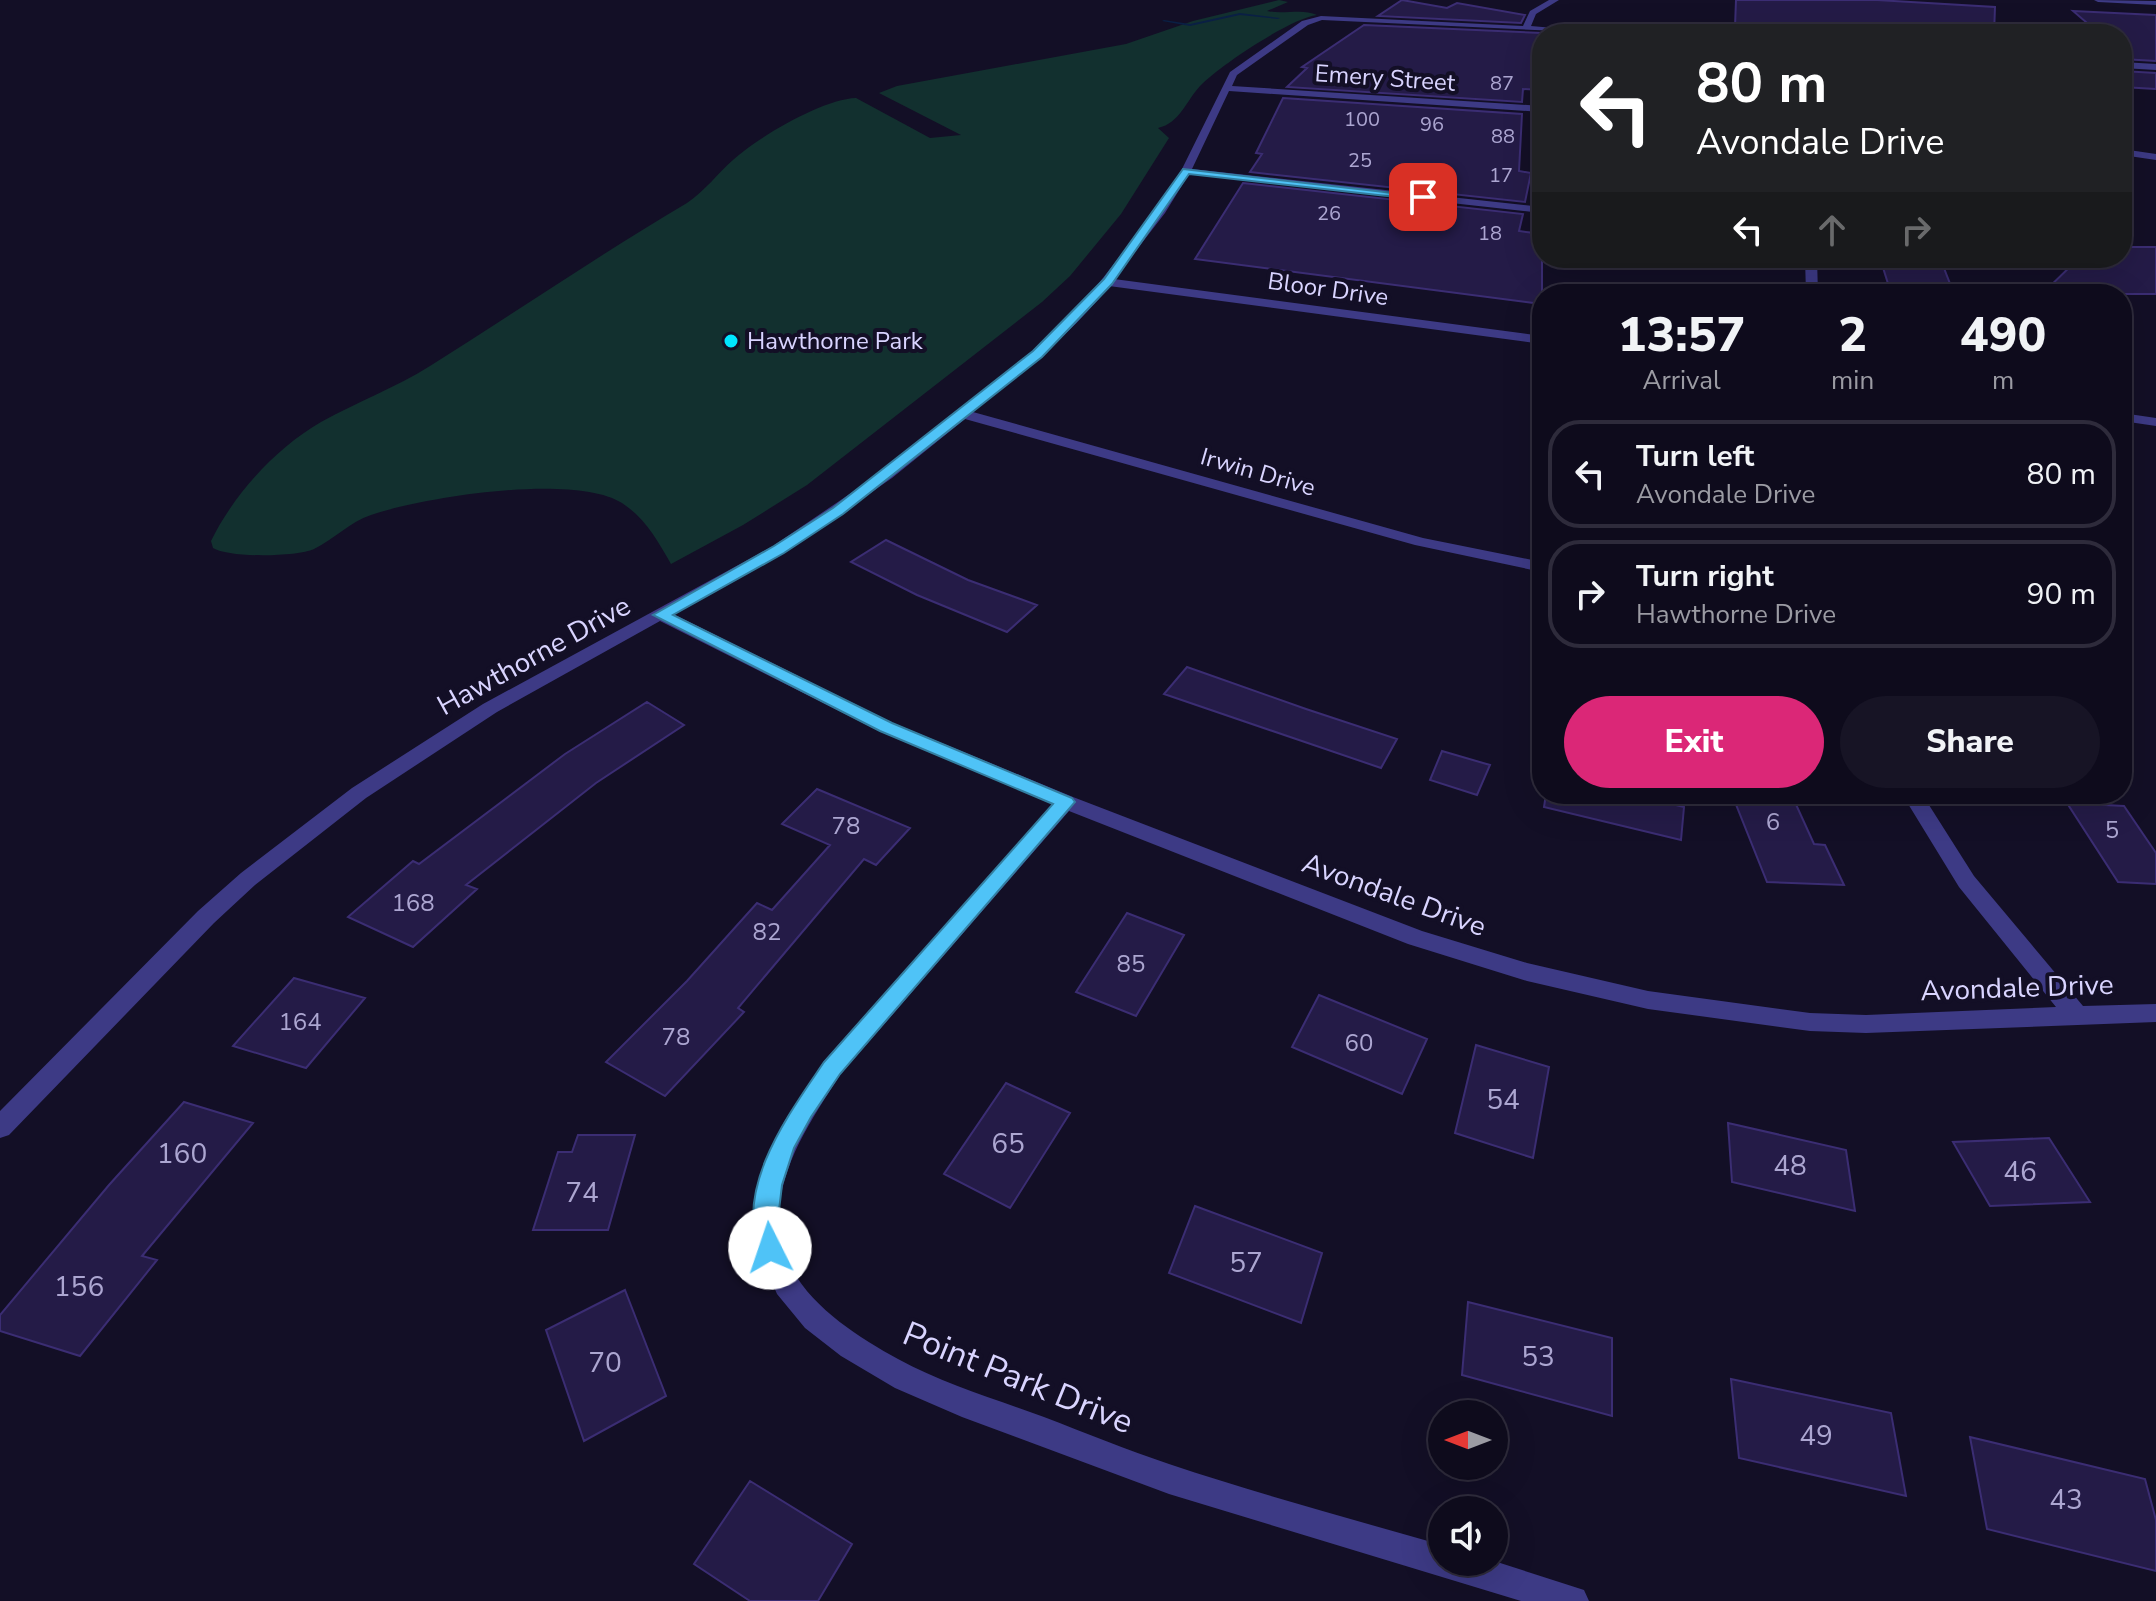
<!DOCTYPE html>
<html lang="en">
<head>
<meta charset="utf-8">
<style>
  :root { --surface:#0e0b1c; --page:#171425; --text:#f1f3f6; --muted:#9b9ba3; --line:#2e2b3b; --accent:#db2777 }
  body { margin:0; font-family:"Nunito Sans",sans-serif; background:var(--page); color:var(--text); height:100vh; display:flex; flex-direction:column; font-size:30px; white-space:nowrap }
  * { box-sizing:border-box; margin:0 }
  p { font-size:26px; color:var(--muted) }
  .icon { flex:none; width:44px; height:44px; fill:none; stroke:currentColor; stroke-width:2; stroke-linecap:round; stroke-linejoin:round }
  .map { position:relative; flex:1; overflow:hidden }
  .side { position:absolute; left:1532px; top:284px; width:600px; height:520px; display:flex; flex-direction:column; background:var(--surface); border-radius:32px; box-shadow:0 8px 32px #0002,0 0 0 2px var(--line) }
  .side>* { flex:none }
  .guide { position:absolute; left:1532px; top:24px; width:600px; height:244px; border-radius:32px; box-shadow:0 8px 32px #0002,0 0 0 2px var(--line); background:#202124; color:#fff; overflow:hidden }
  .needle { width:52px; rotate:270deg }
  .fabs { position:absolute; left:1428px; top:1400px; display:grid; gap:16px }
  .fabs a { display:grid; place-items:center; width:80px; height:80px; border-radius:50%; background:var(--surface); box-shadow:0 8px 32px #0002,0 0 0 2px var(--line); font-size:40px }
  .pin { position:absolute; display:grid; place-items:center; width:68px; height:68px; color:#fff; margin:-34px; border-radius:16px; box-shadow:0 4px 12px #0006 }
  .me { position:absolute; width:88px; margin:-44px; rotate:356deg; stroke-linejoin:round; filter:drop-shadow(0 0 6px #0008) }
  .turn { display:flex; align-items:center; gap:28px; height:168px; padding:0 32px; font-size:36px }
  .turn .icon { width:104px; height:104px; stroke-width:2.5 }
  .turn b { display:block; font-size:56px; line-height:68px }
  .lanes { display:flex; align-items:center; height:76px; padding:0 32px; background:#0003; justify-content:center; gap:40px; direction:ltr }
  .lanes .off { opacity:.35 }
  .eta { display:flex; justify-content:space-evenly; align-items:center; height:136px; text-align:center }
  .eta b { font-size:48px; font-weight:800; line-height:56px }
  .button { display:flex; gap:16px; margin-top:auto; padding:16px 32px }
  .button a { flex:1; height:92px; border-radius:48px; background:var(--accent); color:#fff; font-size:32px; font-weight:800; line-height:92px; text-align:center }
  .button a+a { background:var(--page); color:var(--text) }
  ul { padding:0; list-style:none }
  li { display:flex; align-items:center; gap:24px; height:108px; margin:0 16px 12px; padding:0 16px; border:4px solid var(--line); border-radius:32px }
  li div { flex:1 }
  li b { display:block; font-size:30px }
  li em { font-style:normal }
  .map>svg:first-child { display:block }
  .green { fill:#12302f }
  .lines { fill:none; stroke-linecap:round; stroke-linejoin:round }
  .stream { fill:#0a1f44; fill-rule:evenodd }
  .building { fill:#241b47; stroke:#3b2d73; stroke-width:2 }
  .minor { fill:#3d3a85; fill-rule:evenodd }
  .route { fill:#4fc3f7; stroke:#337fa1; stroke-width:2 }
  .poi-dot { fill:#00e5ff; stroke:#130f26; stroke-width:3 }
  .labels { text-anchor:middle; dominant-baseline:central; stroke-width:8; stroke-linejoin:round; paint-order:stroke }
  .far-number-label { font-size:20px; fill:#aca6d1 }
  .far-street-label { font-size:24px; fill:#d9d4ff; stroke:#130f26 }
  .far-poi-label { font-size:24px; fill:#d9d4ff; stroke:#130f26; text-anchor:start }
  .number-label { font-size:24px; fill:#aca6d1 }
  .street-label { font-size:28px; fill:#d9d4ff; stroke:#130f26 }
  .near-number-label { font-size:28px; fill:#aca6d1 }
  .near-street-label { font-size:34px; fill:#d9d4ff; stroke:#130f26 }
</style>
</head>
<body>
<div class="map">
<svg width="2156" height="1601" viewBox="0 0 2156 1601">
  <rect width="100%" height="100%" fill="#130f26"/>
  <path class="green" d="M1279,0L1288,2L1267,11C1284,15 1302,8 1317,15C1291,18 1219,66 1200,86C1186,101 1180,123 1158,128L1169,138L1121,214L1070,276L1042,302L807,485L743,525L671,564C658,541 645,518 622,503C574,473 424,497 371,515C350,522 334,539 314,549C296,557 229,558 213,548L211,541C234,494 276,448 321,422C357,402 395,388 430,366C516,312 599,255 687,203C706,190 717,174 733,160C758,137 823,99 856,98L930,138L961,135L879,93L897,86L1126,44L1193,21Z"/>
  <g class="lines">
    <path class="stream" d="M1240,13L1280,18L1278,19L1240,15L1190,26L1162,21L1164,20L1190,24Z"/>
  </g>
  <path class="building" d="M1402,0L1447,8L1457,3L1525,15L1521,23L1378,16Z
    M1736,0H1877L1995,7L1994,34H1849L1735,27Z
    M2073,11L2156,15V61L2122,59V34H2100Z
    M1364,25L1542,33V90L1523,89L1522,102L1287,87L1307,68L1302,67Z
    M2122,71L2156,73V89L2122,87Z
    M1283,98L1522,114L1519,171L1531,173L1525,202L1250,172L1262,154L1256,153Z
    M1243,183L1523,214L1519,231L1542,234V304L1195,259Z
    M2122,247H2156V294H2042L2079,258H2122Z
    M1880,258H1940L1954,294L1890,290Z
    M886,540L968,580L1037,605L1007,632L917,595L851,562Z
    M1187,667L1306,709L1397,739L1381,768L1164,694Z
    M647,702L684,725L596,783L466,885L477,889L413,947L348,917L413,861L419,864L565,754Z
    M1442,751L1490,765L1477,795L1430,780Z
    M817,789L910,828L876,865L864,859L738,1008L744,1012L665,1096L606,1062L687,981L757,903L772,910L830,845L782,824Z
    M1546,794H1631L1684,807L1681,840L1544,807Z
    M1733,797L1794,800L1814,844L1825,845L1844,885L1767,882Z
    M2067,803L2124,806L2156,853V884L2118,882Z
    M1127,913L1184,935L1136,1016L1076,992Z
    M294,978L365,998L306,1068L233,1046Z
    M1319,995L1427,1039L1402,1094L1292,1047Z
    M1476,1045L1549,1067L1533,1158L1455,1133Z
    M1006,1083L1070,1113L1010,1208L944,1174Z
    M184,1102L253,1123L142,1256L157,1260L80,1356L0,1331V1315L109,1185Z
    M1728,1123L1846,1150L1855,1211L1732,1182Z
    M578,1135H635L608,1230H533L558,1152H572Z
    M2049,1138L2090,1202L1990,1206L1953,1142Z
    M1195,1206L1322,1253L1301,1323L1169,1273Z
    M625,1290L666,1396L584,1441L546,1330Z
    M1468,1302L1612,1338V1416L1462,1375Z
    M1731,1379L1891,1413L1906,1496L1739,1458Z
    M1970,1437L2145,1479L2156,1520V1571L1987,1529Z
    M750,1481L852,1544L818,1601H750L694,1564Z"/>
  <g class="lines">
    <path class="minor" d="M1549,0H1559L1536,14L1531,26L1622,34L1322,20L1308,25L1237,75L1232,86L1542,106V112L1229,91L1192,169L1542,207V213L1189,174L1165,213L1114,279L1542,336V344L1109,286C1071,335 1021,373 973,412L1423,538L1542,562V572L1415,545L965,419L892,478L785,552L673,614L893,723L1073,797L1422,931L1527,963L1648,991L1810,1013L1866,1015L2056,1007L1959,887L1902,794H1922L1974,876L2083,1006L2156,1004V1022L1866,1033L1810,1031L1648,1009L1527,981L1408,944L1069,811L840,1075C808,1125 766,1184 783,1248C798,1299 854,1335 898,1359C944,1384 995,1399 1044,1417C1086,1433 1127,1450 1169,1464C1259,1494 1351,1519 1442,1545V1562L1494,1561L1584,1590L1589,1601H1521L1169,1494L962,1417L895,1388L841,1356L805,1328L777,1294L756,1245L753,1220L761,1174L784,1122L824,1061L1053,804L879,731L660,621L497,712L366,798L255,885L214,923L9,1135L0,1138V1111L198,911L241,873L352,788L483,704L773,546L882,472L1032,351L1085,301L1156,210L1181,171L1230,72L1302,21L1321,16L1523,26L1530,11Z
      M2094,0L2156,1V5L2098,2Z
      M2122,62L2156,64V70L2122,68Z
      M2122,149L2156,154V160L2122,155Z
      M1805,258H1817L1818,294H1806Z
      M2122,413L2156,418V426L2122,421Z"/>
  </g>
  <path class="route" d="M1183,169L1428,197L1423,200L1189,174L1112,284L1042,357L843,514L784,553L673,615L892,723L1072,798L1075,802L840,1074L811,1117L794,1148L782,1185L778,1219L782,1248L779,1256L770,1259L761,1256C732,1189 789,1114 824,1062L1053,804L880,731L653,615L774,546L833,508L1033,351L1104,279Z"/>
  <circle class="poi-dot" cx="731" cy="341" r="8"/>
  <g class="labels">
    <g class="far-number-label">
      <text x="1502" y="83">87</text>
      <text x="1362" y="119">100</text>
      <text x="1432" y="124">96</text>
      <text x="1503" y="136">88</text>
      <text x="1360" y="160">25</text>
      <text x="1501" y="175">17</text>
      <text x="1329" y="213">26</text>
      <text x="1490" y="233">18</text>
    </g>
    <g class="far-street-label">
      <text transform="translate(1385 78) rotate(4)">Emery Street</text>
      <text transform="translate(1328 289) rotate(8)">Bloor Drive</text>
      <text transform="translate(1258 472) rotate(16)">Irwin Drive</text>
    </g>
    <g class="far-poi-label">
      <text x="747" y="341">Hawthorne Park</text>
    </g>
    <g class="number-label">
      <text x="1773" y="822">6</text>
      <text x="846" y="826">78</text>
      <text x="2112" y="830">5</text>
      <text x="413" y="903">168</text>
      <text x="767" y="932">82</text>
      <text x="1131" y="964">85</text>
      <text x="300" y="1022">164</text>
      <text x="676" y="1037">78</text>
      <text x="1359" y="1043">60</text>
    </g>
    <g class="street-label">
      <text transform="translate(534 656) rotate(-29)">Hawthorne Drive</text>
      <text transform="translate(1394 895) rotate(20)">Avondale Drive</text>
      <text transform="translate(2017 988) rotate(-2)">Avondale Drive</text>
    </g>
    <g class="near-number-label">
      <text x="1503" y="1100">54</text>
      <text x="1008" y="1144">65</text>
      <text x="182" y="1154">160</text>
      <text x="1790" y="1166">48</text>
      <text x="2020" y="1172">46</text>
      <text x="582" y="1193">74</text>
      <text x="1246" y="1263">57</text>
      <text x="79" y="1287">156</text>
      <text x="1538" y="1357">53</text>
      <text x="605" y="1363">70</text>
      <text x="1816" y="1436">49</text>
      <text x="2066" y="1500">43</text>
    </g>
    <g class="near-street-label">
      <text transform="translate(1018 1378) rotate(22)">Point Park Drive</text>
    </g>
  </g>
</svg>
<div class="fabs">
<a><svg class="needle" viewBox="-14 -14 28 28"><path d="M0-13l5 13h-10z" fill="#e53935"/><path d="M0 13l5-13h-10z" fill="#9b9ba3"/></svg></a>
<a><svg class="icon" aria-label="sound" viewBox="0 0 24 24"><path d="M4 9h4l5-4v14l-5-4H4zM17 9q2 3 0 6"/></svg></a>
</div>
<div class="pin" style="left:1423px;top:197px;background:#d93025"><svg class="icon" aria-label="arrive" viewBox="0 0 24 24"><path d="M6 21V4h12l-3 4 3 4H6"/></svg></div>
<svg class="me" style="left:770px;top:1248px" viewBox="-20 -20 40 40"><circle r="19" fill="#fff"/><path d="M0-13L10 11 0 6-10 11z" fill="#4fc3f7"/></svg>
<div class="guide">
<div class="turn"><svg class="icon" aria-label="left" viewBox="0 0 24 24"><path d="M17 20v-9H6M10 6l-5 5 5 5"/></svg><div><b>80 m</b>Avondale Drive</div></div>
<div class="lanes"><svg class="icon" aria-label="left" viewBox="0 0 24 24"><path d="M17 20v-9H6M10 6l-5 5 5 5"/></svg><svg class="icon off" aria-label="ahead" viewBox="0 0 24 24"><path d="M12 20V5M6 11l6-6 6 6"/></svg><svg class="icon off" aria-label="right" viewBox="0 0 24 24"><path d="M7 20v-9h11M14 6l5 5-5 5"/></svg></div>
</div>
<section class="side">
<div class="eta">
<div><b>13:57</b><p>Arrival</p></div>
<div><b>2</b><p>min</p></div>
<div><b>490</b><p>m</p></div>
</div>
<ul>
<li><svg class="icon" aria-label="left" viewBox="0 0 24 24"><path d="M17 20v-9H6M10 6l-5 5 5 5"/></svg><div><b>Turn left</b><p>Avondale Drive</p></div><em>80 m</em></li>
<li><svg class="icon" aria-label="right" viewBox="0 0 24 24"><path d="M7 20v-9h11M14 6l5 5-5 5"/></svg><div><b>Turn right</b><p>Hawthorne Drive</p></div><em>90 m</em></li>
</ul>
<div class="button"><a>Exit</a><a>Share</a></div>
</section>
</div>
</body>
</html>
